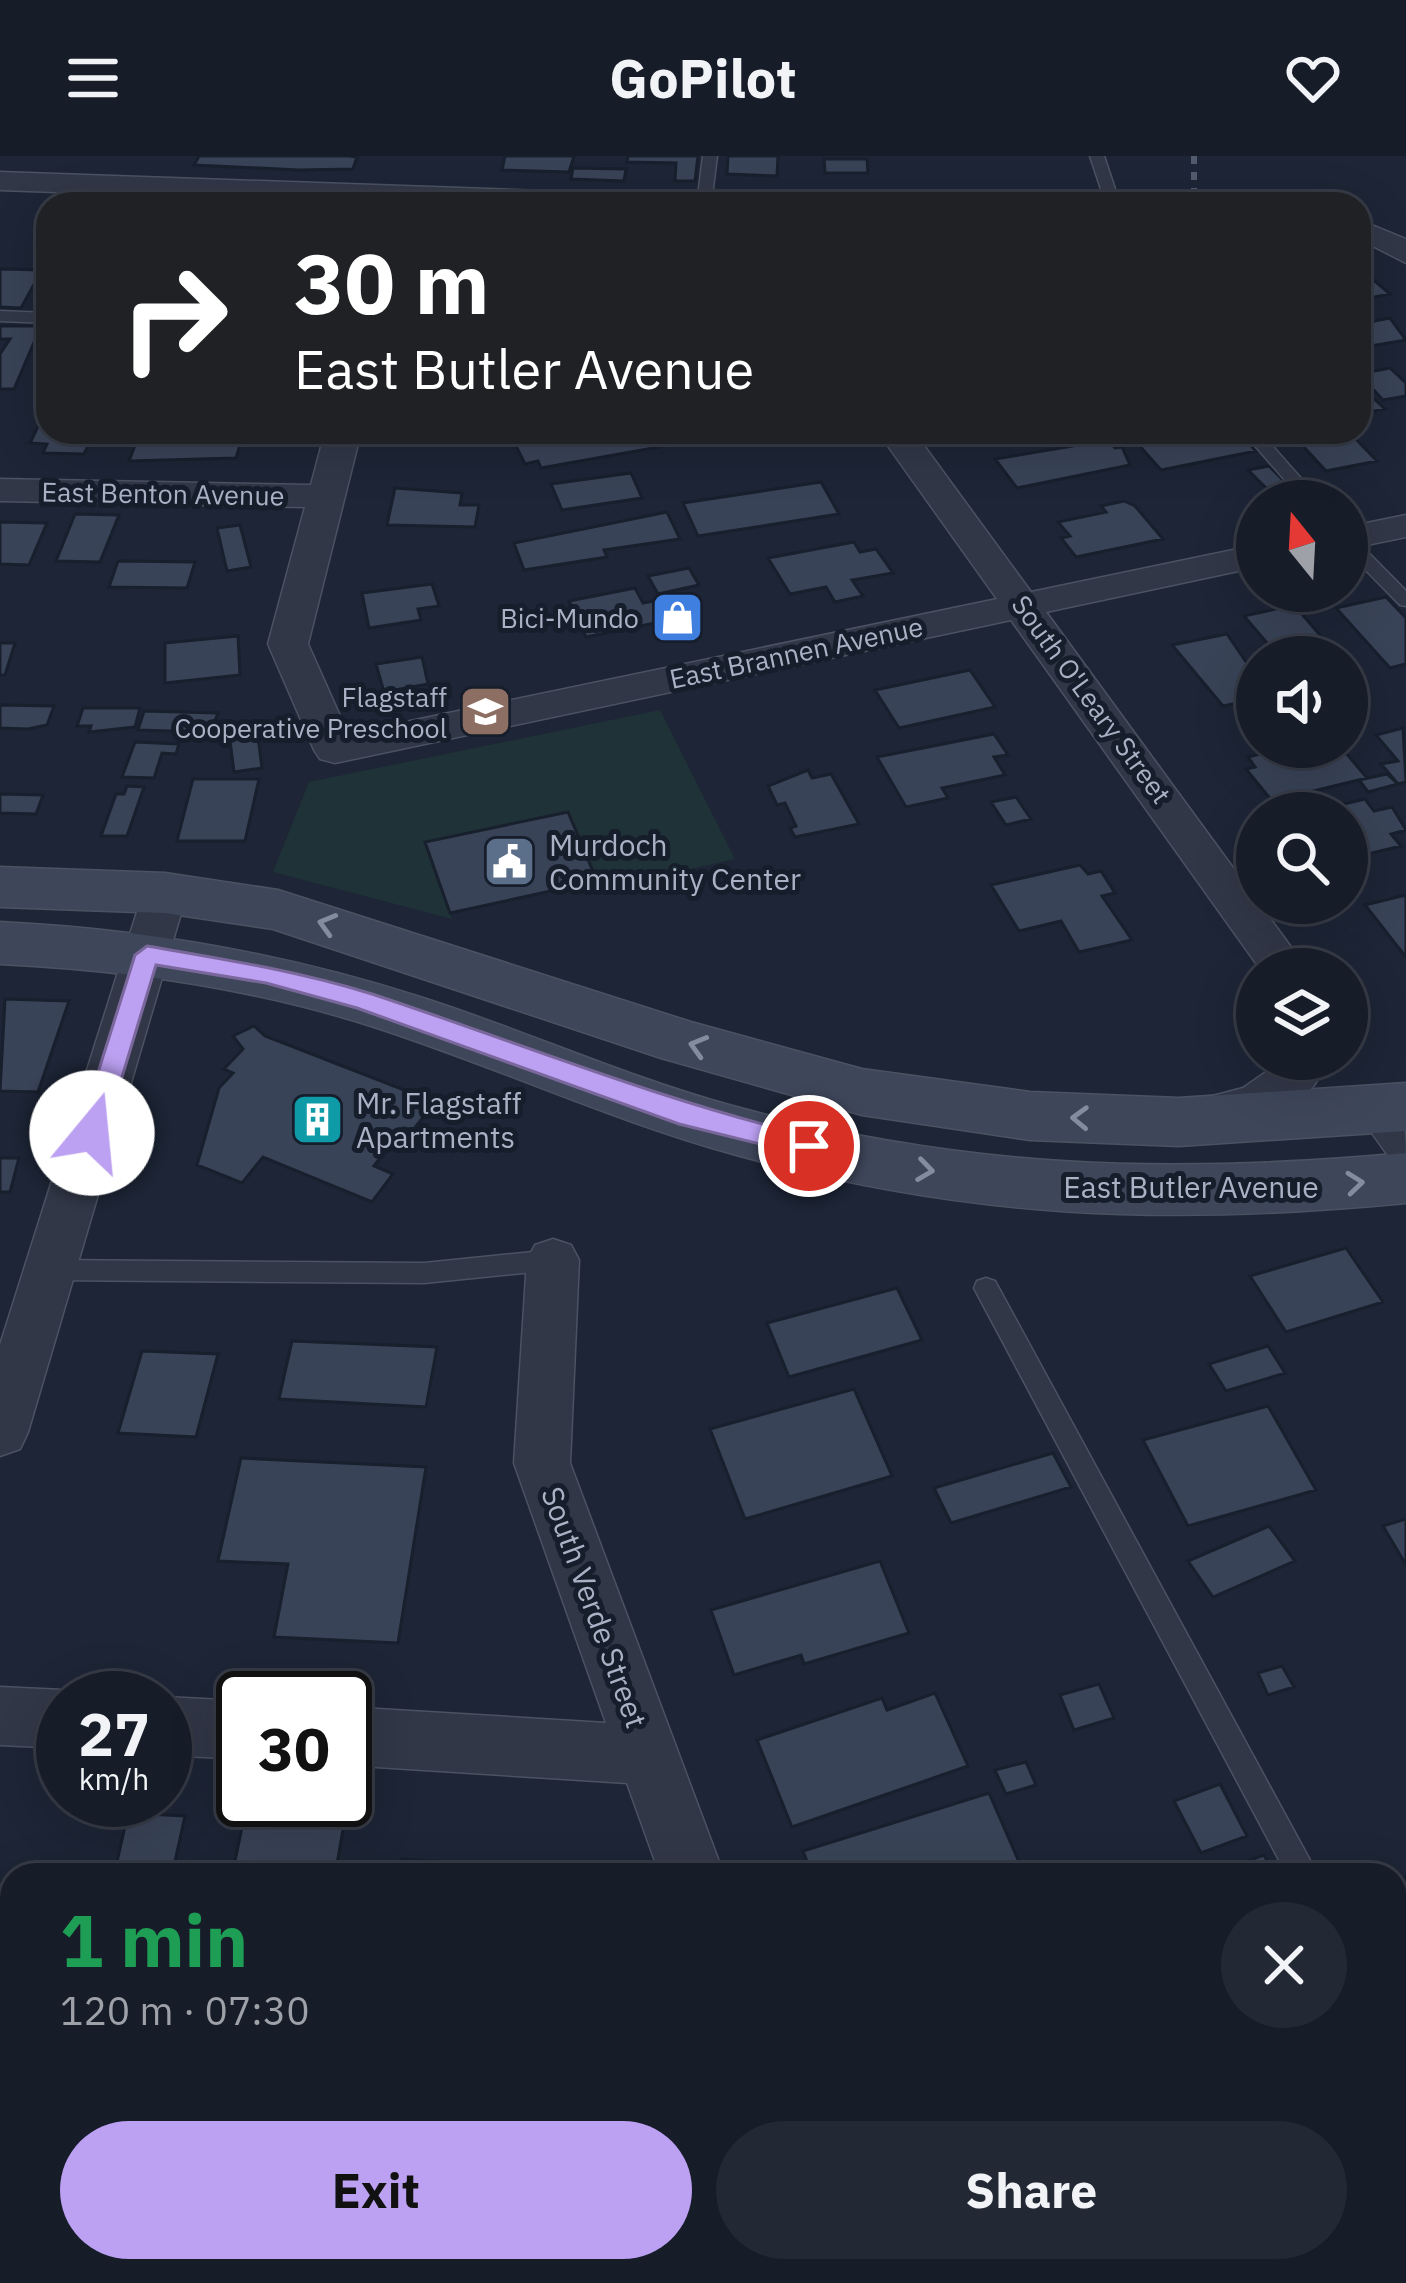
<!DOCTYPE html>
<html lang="en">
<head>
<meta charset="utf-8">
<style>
  :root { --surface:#161c28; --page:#232934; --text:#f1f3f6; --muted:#9ea1a8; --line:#353a45; --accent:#bca0f2 }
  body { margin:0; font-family:"IBM Plex Sans",sans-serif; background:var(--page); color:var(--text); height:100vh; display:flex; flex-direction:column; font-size:45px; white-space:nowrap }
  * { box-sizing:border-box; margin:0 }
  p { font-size:39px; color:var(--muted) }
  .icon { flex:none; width:66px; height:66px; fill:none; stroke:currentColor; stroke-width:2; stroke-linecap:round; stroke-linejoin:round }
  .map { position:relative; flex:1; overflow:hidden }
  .panel { position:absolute; left:0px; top:1707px; width:1407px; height:420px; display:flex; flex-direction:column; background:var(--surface); border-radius:36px 36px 0 0; box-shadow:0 12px 48px #0002,0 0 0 3px var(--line) }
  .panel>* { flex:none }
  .top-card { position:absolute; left:36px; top:36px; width:1335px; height:252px; border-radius:36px; box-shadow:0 12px 48px #0002,0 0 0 3px var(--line); background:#202124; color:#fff; overflow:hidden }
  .needle { width:78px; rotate:342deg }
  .controls { position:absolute; left:1236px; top:324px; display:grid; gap:24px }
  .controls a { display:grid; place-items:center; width:132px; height:132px; border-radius:50%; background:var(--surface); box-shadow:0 12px 48px #0002,0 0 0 3px var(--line); font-size:60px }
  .speed { position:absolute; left:36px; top:1515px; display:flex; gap:24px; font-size:60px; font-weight:700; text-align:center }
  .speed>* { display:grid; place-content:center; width:156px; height:156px; border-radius:50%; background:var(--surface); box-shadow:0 12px 48px #0002,0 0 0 3px var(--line); line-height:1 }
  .speed small { font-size:30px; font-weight:400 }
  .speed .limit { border:6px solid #111; border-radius:18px; background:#fff; color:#111 }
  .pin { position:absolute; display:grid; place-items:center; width:102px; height:102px; color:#fff; margin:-51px; border:6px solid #fff; border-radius:50%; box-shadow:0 3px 12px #0007 }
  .me { position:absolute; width:132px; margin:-66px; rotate:17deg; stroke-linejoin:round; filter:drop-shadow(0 0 9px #0008) }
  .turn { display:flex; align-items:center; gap:42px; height:252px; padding:0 60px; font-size:54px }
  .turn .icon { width:156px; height:156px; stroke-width:2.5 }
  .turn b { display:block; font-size:84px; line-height:102px }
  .round { display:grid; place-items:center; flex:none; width:126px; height:126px; border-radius:63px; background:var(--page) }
  .head { display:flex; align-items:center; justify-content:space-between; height:204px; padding:0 60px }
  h1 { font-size:72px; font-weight:700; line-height:90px; color:#1e9e55 }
  .button { display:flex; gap:24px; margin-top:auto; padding:24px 60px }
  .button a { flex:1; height:138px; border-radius:72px; background:var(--accent); color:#111; font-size:48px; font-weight:700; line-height:138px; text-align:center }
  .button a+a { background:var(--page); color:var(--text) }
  header { display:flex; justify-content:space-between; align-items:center; height:156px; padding:0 60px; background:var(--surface); font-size:54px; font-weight:700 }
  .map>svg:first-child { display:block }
  .green { fill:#1f3237 }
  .building { fill:#394357; stroke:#181f2d; stroke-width:3 }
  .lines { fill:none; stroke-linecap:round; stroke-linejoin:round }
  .service-casing { stroke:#4b5262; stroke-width:3 }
  .minor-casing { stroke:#4b5262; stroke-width:3 }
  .secondary-casing { stroke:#4b5262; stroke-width:3 }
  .service { fill:#313747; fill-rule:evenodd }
  .minor { fill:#313747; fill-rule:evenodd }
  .secondary { fill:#3e465a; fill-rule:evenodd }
  .rail { stroke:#525b6e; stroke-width:6; stroke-dasharray:8 8; stroke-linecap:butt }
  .oneway { stroke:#848c9f }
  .route { fill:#bca0f2; stroke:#7a689d; stroke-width:3 }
  .labels { text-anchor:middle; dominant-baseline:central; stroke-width:10; stroke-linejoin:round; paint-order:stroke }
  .far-street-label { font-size:27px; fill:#aab1c4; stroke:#161d2b }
  .far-poi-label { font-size:27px; fill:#aab1c4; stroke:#161d2b; text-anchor:end }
  .poi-label { font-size:30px; fill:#aab1c4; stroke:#161d2b; text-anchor:start }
  .street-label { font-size:30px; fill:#aab1c4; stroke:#161d2b }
</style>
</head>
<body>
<header><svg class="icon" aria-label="menu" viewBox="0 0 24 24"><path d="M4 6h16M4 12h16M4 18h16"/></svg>GoPilot<svg class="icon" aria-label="heart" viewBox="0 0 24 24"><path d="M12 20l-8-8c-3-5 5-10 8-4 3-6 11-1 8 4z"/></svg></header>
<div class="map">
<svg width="1406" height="2127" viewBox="0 0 1406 2127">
  <rect width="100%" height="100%" fill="#1d2536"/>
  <path class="green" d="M660,554L735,703L600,733L567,656L426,686L452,763L273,716L309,626Z"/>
  <path class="building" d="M199,0H349L357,1L353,13L299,14L194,9Z
    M505,0H574L569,16L502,14Z
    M628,0H698L695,25H675L676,7L627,6Z
    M728,0H778L777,20L727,18Z
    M824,3H867L868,17H825Z
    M573,12L626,13L624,25L571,23Z
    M0,113L42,114L21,152L0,151Z
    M1369,120L1390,138L1359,144V122Z
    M1390,162L1406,184L1359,192V168Z
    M0,170H41L14,233H0V198L10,183H0Z
    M1390,212L1406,227V240L1383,244L1359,218Z
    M1359,229L1385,253L1359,258Z
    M42,262H48V276H95L84,298L43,297L47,288L30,287Z
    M140,276H244L236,302L129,305Z
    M712,276L715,281L541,312L538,305L525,308L514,286L526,284L523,277L530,276Z
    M976,276H1043L985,287Z
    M1180,276H1238L1256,295L1161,314L1138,288L1183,280Z
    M1290,276H1349L1377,305L1326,315Z
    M1108,284L1115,292L1122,291L1130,309L1017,332L995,303Z
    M1269,310L1287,328L1266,332L1248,314Z
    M631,317L642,342L562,354L551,328Z
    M821,326L839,358L698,380L683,347Z
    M395,332L462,337L460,349H479L475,371L387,369Z
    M1124,345L1135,350L1163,383L1076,401L1061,382L1070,380L1058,366L1106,356L1101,350Z
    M667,356L680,383L604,394L607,401L524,414L514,387Z
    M75,358L119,359L100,406L56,405Z
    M0,366L47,367L29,409L0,408Z
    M240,369L251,411L227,415L217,372Z
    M854,386L860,396L876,393L893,417L852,424L863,440L835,446L826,431L790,438L768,402Z
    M118,405L195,406L187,432L109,431Z
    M689,412L699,429L658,438L648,420Z
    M432,428L439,450L418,453L421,464L369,472L362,437Z
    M635,432L643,447L659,444L670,464L586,481L569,445Z
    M1386,441L1406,462V508L1390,512L1336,452Z
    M1294,449L1339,501H1279L1244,460Z
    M1227,478L1257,522V543L1223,550L1172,489Z
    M238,480L240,519L165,527V487Z
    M0,487H15L5,519H0Z
    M422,501L428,528L384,536L376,508Z
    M970,514L995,551L899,572L875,534Z
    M0,549L54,550L47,569L28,573L0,572Z
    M83,552H140L135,571L89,576L91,570H77Z
    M144,555L218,557L213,570H201L199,576L138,574Z
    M249,566L250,573H257L262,612L234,616L228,569Z
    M1403,572L1406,626L1398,628L1381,608L1398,605L1376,579Z
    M994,578L1008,599L994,601L1005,619L942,632L948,642L906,651L877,601Z
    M135,586L179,588L176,598L162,597L154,622L122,621Z
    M1288,591H1341L1367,622L1272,645L1246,613L1255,611L1248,601Z
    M808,614L812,622L831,618L859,668L795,681L790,672L796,670L785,647L777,649L768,630Z
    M1387,618L1398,628L1368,636L1359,624Z
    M193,623H259L245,685H177Z
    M127,630L144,631L127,680H101L116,638H124Z
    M0,638L43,639L36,658L0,657Z
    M1016,641L1031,663L1006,669L991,646Z
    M1365,643L1374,655L1392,651L1406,674L1391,678L1401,690L1347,703V657H1306Z
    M568,656L597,725L450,757L425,686Z
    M1080,709L1088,718L1101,715L1115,737L1102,740L1132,784L1079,796L1061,765L1019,775L991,729Z
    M1406,739V800H1405L1365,749Z
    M5,843L69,845L38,936L0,935Z
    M254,870L265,880L412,937L405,945L429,954L413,974L404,972L374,1010L393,1018L372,1046L263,1001L242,1027L197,1009L219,932L233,917L224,913L243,893L233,880Z
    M0,1002H19L10,1036H0Z
    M1346,1092L1383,1146L1286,1176L1250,1120Z
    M897,1132L922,1184L789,1221L767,1167Z
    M292,1185L437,1191L426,1251L279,1243Z
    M1268,1190L1285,1217L1226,1235L1209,1208Z
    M142,1195L218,1198L196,1281L118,1277Z
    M854,1233L892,1320L745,1363L710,1273Z
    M1268,1250L1316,1334L1188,1370L1143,1284Z
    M1053,1297L1071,1331L951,1367L934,1332Z
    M241,1302L426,1311L398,1487L274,1481L288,1408L218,1405Z
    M1406,1363V1409L1383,1370Z
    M1269,1370L1295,1405L1213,1441L1188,1405Z
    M880,1405L909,1477L804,1508L801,1499L734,1519L711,1454Z
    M1282,1510L1294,1531L1268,1539L1258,1517Z
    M1099,1528L1114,1562L1074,1574L1060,1539Z
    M935,1537L968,1610L792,1671L757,1584L882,1542L887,1554Z
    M1026,1606L1036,1629L1006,1638L995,1614Z
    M1220,1628L1247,1680L1201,1697L1174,1645Z
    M989,1637L1023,1715L812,1719L803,1695Z
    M128,1657L185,1660L172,1719H114Z
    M244,1662L344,1668L335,1719H232Z
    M1264,1699L1275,1719H1209Z
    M402,1703L499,1709L497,1719H399Z
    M1406,1721V1822L1398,1825L1395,1725Z
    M1396,1933L1406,1952V2024L1395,2028Z
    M472,2115H553V2127H471Z
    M1027,2115H1168L1138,2127H1031Z"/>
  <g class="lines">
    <defs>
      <path id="service" d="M703,0H717L711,48H697Z
        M1090,0H1104L1120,48H1106Z
        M0,155L48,157V167L0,165Z
        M1243,276H1260L1321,345H1303Z
        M1347,380L1353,381L1406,435V450L1400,449L1347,395Z
        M553,1094L562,1097L565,1104L562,1111L553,1114L424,1127L50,1124L41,1121L38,1114L41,1107L50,1104L424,1107Z
        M986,1122L995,1125L1318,1719H1287L974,1132L977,1125Z
        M1395,1873L1406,1878V1925L1395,1920Z"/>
      <path id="minor" d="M0,16L661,39L676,48H399L0,34Z
        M1359,64L1406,83V107L1359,83Z
        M325,276H361L308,488L348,578L997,443L878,276H914L1031,436L1257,389V411L1046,456L1307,813H1260L1011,464L335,607L320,603L314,594L268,488L305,351L0,345V323L311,329Z
        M1406,359V381L1347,393V371Z
        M165,722L181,726L187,737L28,1276L20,1293L0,1300V1189L143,737L149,726Z
        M1277,903H1325C1319,952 1237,985 1194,971L1187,958L1194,945L1243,932L1276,909Z
        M1381,938C1406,948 1406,976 1406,1007L1389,1001L1357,956L1364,943Z
        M553,1083L571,1089L579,1104L570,1307L724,1719H660L627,1627L345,1609V1551L606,1567L514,1307L527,1104L535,1089Z
        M0,1531L63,1534L83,1542H63V1592L0,1589Z
        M165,1541L243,1545V1603L165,1599Z
        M1406,2077V2127H1332L1337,2115H1395V2081Z
        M801,2115H873L877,2127H805Z"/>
      <path id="secondary" d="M0,711L165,717L278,734L691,866L862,913L1030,936L1179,942L1406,927V975L1179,990L1030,984L862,959L661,902L273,773L165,757L0,751Z
        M0,766C144,773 283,797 420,841C524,874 624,920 729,949C962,1013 1168,1019 1406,997V1047C1167,1070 966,1063 733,998C610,964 495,910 374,871C253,832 127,814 0,808Z"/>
    </defs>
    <use href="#service" class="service-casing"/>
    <use href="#minor" class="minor-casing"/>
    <use href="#secondary" class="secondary-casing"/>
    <use href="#service" class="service"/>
    <use href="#minor" class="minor"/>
    <use href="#secondary" class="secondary"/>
    <path class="rail" d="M1194,0V48"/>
  </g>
  <defs><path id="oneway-chevron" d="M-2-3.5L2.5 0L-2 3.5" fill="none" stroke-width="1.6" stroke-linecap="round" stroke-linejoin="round" transform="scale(3)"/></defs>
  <g class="oneway">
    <use href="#oneway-chevron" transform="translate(327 768) rotate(-164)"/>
    <use href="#oneway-chevron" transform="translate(698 890) rotate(-164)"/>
    <use href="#oneway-chevron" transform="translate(1080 962) rotate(-178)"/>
    <use href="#oneway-chevron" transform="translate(925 1014) rotate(8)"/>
    <use href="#oneway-chevron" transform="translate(1355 1027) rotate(-6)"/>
  </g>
  <path class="route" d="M147,790C223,803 298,815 372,838C520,887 656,943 809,980L822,990L809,1000L679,968L357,852L266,827L156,809L105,977L92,987L79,977L135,799Z"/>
  <defs>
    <symbol id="shop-square" viewBox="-11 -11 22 22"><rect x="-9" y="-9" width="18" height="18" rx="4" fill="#3f7fe0" stroke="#161d2b"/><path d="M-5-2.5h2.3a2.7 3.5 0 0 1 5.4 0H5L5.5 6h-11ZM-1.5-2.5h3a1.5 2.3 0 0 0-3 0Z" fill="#fff"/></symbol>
    <symbol id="school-square" viewBox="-11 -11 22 22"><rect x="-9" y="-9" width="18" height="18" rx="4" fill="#8d6e63" stroke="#161d2b"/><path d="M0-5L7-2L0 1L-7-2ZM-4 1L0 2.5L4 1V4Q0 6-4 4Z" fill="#fff"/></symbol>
    <symbol id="civic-square" viewBox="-11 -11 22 22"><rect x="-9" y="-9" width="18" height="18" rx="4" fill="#5c6f8a" stroke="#161d2b"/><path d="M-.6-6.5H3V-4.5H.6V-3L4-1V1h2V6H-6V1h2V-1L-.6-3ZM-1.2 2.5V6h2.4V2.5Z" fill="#fff"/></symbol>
    <symbol id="building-square" viewBox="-11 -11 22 22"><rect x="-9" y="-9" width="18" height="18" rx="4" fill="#0f9aa8" stroke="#161d2b"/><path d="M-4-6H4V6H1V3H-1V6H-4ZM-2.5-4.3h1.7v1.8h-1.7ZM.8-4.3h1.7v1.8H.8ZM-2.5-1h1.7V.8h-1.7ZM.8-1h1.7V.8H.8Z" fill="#fff"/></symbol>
  </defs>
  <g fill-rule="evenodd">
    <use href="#shop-square" x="648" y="432" width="59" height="59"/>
    <use href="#school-square" x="456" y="526" width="59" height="59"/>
    <use href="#civic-square" x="480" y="676" width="59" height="59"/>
    <use href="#building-square" x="288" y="934" width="59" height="59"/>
  </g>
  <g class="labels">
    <g class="far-street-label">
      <text transform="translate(163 337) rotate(1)">East Benton Avenue</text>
      <text transform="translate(796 496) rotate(-12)">East Brannen Avenue</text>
      <text transform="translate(1092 543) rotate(54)">South O'Leary Street</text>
    </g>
    <g class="far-poi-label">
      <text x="639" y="461">Bici-Mundo</text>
      <text x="447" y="540">Flagstaff<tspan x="447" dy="31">Cooperative Preschool</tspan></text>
    </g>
    <g class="poi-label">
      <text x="549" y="688">Murdoch<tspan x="549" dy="34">Community Center</tspan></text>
      <text x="356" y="946">Mr. Flagstaff<tspan x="356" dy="34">Apartments</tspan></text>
    </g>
    <g class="street-label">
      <text x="1191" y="1030">East Butler Avenue</text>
      <text transform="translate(595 1451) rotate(70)">South Verde Street</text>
    </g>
  </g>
</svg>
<div class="controls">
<a><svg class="needle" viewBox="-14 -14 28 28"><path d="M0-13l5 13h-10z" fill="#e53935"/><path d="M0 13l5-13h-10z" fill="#9ea1a8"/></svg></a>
<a><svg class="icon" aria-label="sound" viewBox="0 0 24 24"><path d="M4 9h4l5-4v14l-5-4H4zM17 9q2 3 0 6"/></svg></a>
<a><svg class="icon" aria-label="search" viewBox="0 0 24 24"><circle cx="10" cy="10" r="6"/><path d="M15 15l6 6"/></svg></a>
<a><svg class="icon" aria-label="layers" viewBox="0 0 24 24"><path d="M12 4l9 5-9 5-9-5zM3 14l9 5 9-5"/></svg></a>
</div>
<div class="speed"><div>27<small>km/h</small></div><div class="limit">30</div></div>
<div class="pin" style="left:809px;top:990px;background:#d93025"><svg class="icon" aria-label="arrive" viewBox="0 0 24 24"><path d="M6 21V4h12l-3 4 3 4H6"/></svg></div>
<svg class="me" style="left:92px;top:977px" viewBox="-20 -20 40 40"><circle r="19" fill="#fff"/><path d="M0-13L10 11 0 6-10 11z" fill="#bca0f2"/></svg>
<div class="top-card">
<div class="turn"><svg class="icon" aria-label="right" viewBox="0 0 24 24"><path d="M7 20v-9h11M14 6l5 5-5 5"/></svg><div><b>30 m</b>East Butler Avenue</div></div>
</div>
<section class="panel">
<div class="head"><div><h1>1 min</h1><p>120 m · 07:30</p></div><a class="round"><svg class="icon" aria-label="close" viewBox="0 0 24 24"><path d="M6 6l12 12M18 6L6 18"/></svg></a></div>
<div class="button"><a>Exit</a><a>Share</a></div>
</section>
</div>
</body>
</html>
